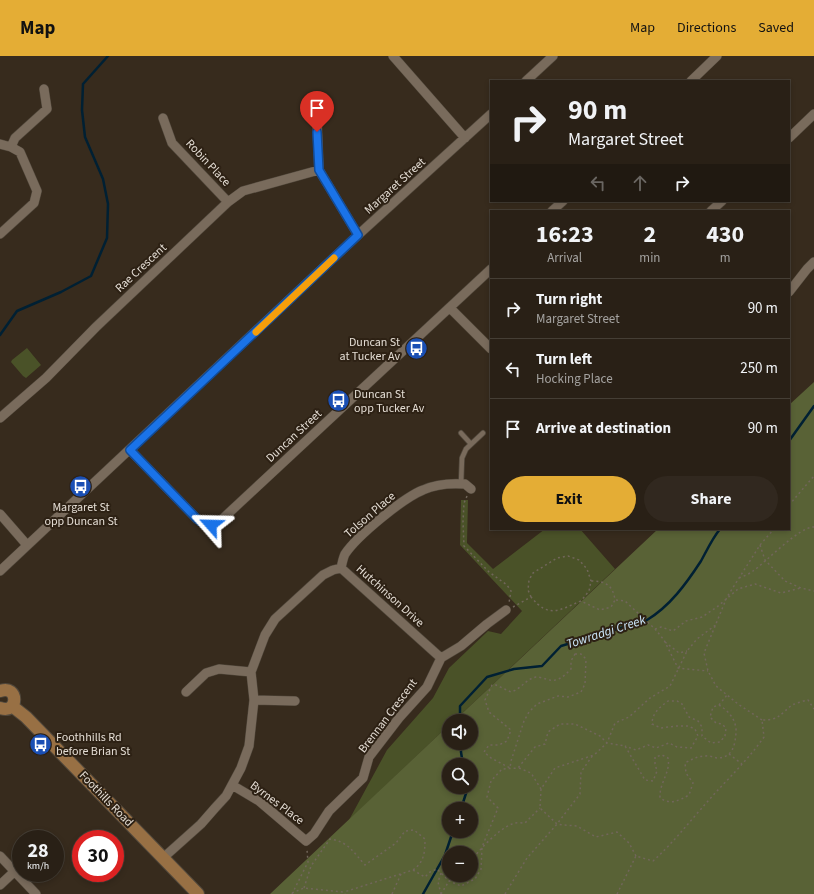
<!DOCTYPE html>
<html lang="en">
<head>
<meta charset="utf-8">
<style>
  :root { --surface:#292016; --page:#31281f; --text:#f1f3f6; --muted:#a5a3a1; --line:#453e35; --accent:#e4ad35 }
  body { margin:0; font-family:"Source Sans 3",sans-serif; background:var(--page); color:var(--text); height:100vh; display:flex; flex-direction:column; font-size:15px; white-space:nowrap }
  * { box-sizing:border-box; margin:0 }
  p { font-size:13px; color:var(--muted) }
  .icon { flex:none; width:22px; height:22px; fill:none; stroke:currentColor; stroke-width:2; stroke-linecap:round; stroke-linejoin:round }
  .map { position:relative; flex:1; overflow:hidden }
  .panel { position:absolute; left:490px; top:154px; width:300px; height:320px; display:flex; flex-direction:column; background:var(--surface); border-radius:0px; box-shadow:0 2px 6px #0003,0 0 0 1px var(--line) }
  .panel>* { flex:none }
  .guide { position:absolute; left:490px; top:24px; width:300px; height:122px; border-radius:0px; box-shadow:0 2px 6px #0003,0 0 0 1px var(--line); background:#292016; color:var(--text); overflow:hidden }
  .buttons { position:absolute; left:442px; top:658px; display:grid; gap:8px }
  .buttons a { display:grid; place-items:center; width:36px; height:36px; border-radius:50%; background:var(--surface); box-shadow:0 2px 6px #0003,0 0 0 1px var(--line); font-size:20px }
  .speed { position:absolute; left:12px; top:774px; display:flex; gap:8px; font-size:20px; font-weight:700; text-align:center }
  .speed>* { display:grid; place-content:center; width:52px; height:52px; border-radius:50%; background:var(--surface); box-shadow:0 2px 6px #0003,0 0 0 1px var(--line); line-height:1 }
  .speed small { font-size:10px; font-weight:400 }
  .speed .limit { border:6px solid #d22; background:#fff; color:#111 }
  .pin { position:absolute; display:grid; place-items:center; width:34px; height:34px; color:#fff; margin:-41px -17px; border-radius:50% 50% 50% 0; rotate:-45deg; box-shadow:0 0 4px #0007 }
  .pin .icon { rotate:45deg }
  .me { position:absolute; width:44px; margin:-22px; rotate:295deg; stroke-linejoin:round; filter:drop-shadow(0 0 3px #0008) }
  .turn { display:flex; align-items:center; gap:14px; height:84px; padding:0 12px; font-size:18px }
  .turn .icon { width:52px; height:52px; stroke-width:2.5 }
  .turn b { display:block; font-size:28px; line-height:34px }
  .lanes { display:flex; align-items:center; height:38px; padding:0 12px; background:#0003; justify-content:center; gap:20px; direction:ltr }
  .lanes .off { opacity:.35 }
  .eta { display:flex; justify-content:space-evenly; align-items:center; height:68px; text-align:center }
  .eta b { font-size:24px; font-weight:700; line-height:28px }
  .cta { display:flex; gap:8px; margin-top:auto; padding:8px 12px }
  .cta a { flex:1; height:46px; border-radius:24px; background:var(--accent); color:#111; font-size:16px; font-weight:700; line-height:46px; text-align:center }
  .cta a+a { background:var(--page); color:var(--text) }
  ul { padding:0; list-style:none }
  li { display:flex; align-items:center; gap:12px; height:60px; padding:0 12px; border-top:1px solid var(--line) }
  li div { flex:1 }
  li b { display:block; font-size:15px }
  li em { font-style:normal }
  header { display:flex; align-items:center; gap:24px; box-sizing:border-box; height:56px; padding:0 20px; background:var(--accent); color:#111 }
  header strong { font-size:19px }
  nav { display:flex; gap:22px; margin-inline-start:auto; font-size:14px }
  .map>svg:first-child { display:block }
  .green { fill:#4a5228 }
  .forest { fill:#596236; fill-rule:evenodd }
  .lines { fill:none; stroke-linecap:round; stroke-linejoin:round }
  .stream { stroke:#002033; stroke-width:2.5 }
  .service-casing { stroke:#51483c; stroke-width:6 }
  .minor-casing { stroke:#51483c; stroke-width:10 }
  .secondary-casing { stroke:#51483c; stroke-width:14 }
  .path { stroke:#71665a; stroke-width:1.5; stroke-dasharray:2 3; stroke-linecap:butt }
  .service { stroke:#796b5c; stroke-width:4.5 }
  .minor { stroke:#796b5c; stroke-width:9 }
  .secondary { stroke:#987044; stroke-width:12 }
  .route-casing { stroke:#114b97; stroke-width:10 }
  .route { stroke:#1a73e8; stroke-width:7 }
  .slow { stroke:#f59e0b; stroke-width:7 }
  .labels { text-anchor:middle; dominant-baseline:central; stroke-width:4; stroke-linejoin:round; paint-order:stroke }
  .street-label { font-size:12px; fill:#e4ddd4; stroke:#2d2114 }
  .poi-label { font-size:12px; fill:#e4ddd4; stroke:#2d2114; text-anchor:start }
  .water-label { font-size:13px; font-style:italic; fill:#cde7fb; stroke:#2d2114 }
</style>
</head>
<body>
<header>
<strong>Map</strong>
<nav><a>Map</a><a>Directions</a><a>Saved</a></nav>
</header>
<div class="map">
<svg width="814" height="838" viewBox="0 0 814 838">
  <rect width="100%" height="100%" fill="#372b1d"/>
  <path class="green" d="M27,292L41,309L26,322L23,320L11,306L12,304Z
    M461,444H468L467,487L493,513L545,473H580L615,513L454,665H449V669L349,764L387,694L433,642L449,612L488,575L501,578L522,555L460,489Z"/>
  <path class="forest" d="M814,326V838H270L449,669V687H471V665H454L658,473H789V349ZM449,709H471V731H449ZM449,753H471V775H449ZM449,797H471V819H449Z"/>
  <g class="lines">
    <path class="stream" d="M0,279L17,255L61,236L91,220L107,182L108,148L103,123L85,81L82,54L83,28L108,0
      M789,385L814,350
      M460,665V650L487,621L514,613L542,610L561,590L647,564C670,550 686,528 701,505C707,494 712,483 720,473
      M461,687V696L463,709
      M461,753L468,731
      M423,838L445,799L453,775"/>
    <defs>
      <path id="service" d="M461,377L471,388
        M461,428L462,402L466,393L483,377"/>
      <path id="minor" d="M393,0L465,82
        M526,25L553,0
        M691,25L717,0
        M163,62L172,87L228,146
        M317,64L319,114L358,179
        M789,82L814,58
        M0,88L11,91L20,96L37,135L34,147L0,178
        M11,91L15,82L47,53L44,33
        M552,155L563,145
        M711,155L722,145
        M789,236L807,213L814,206
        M450,252L491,293
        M0,362L46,322L96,271L228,146L243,135L319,114
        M130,394L197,463C204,468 209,469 218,467L491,213
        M0,458L27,489
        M341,512C342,508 343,502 345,498C357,480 403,442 423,434C436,428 451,427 465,428L471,433
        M0,515L358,179L491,58
        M441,602L461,590L487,568L506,554
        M186,636L206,617L219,613L251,616
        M254,644L295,645
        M232,729L259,745L306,785L314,778L329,755L363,722L369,701L399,662L427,631L441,602
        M0,800L36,838
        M163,802L201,768L215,752L226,740L241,712L249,690L254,644L251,616L265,579L275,563L323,519L333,514L341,512L441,602
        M0,829L15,815"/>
      <path id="secondary" d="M0,635C19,628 19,659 0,652
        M12,650L26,661L198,838"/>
    </defs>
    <use href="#service" class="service-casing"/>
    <use href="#minor" class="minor-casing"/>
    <use href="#secondary" class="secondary-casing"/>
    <path class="path" d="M467,440L464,447L463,466L464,490L489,516L507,529L511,535L509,547
      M789,449L814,420
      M760,489L765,504L785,525L801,532L814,535
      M739,522C744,520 749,518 753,515C766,506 800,470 814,471
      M531,541L528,534L529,524L533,517L557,502L568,500L579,504L587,513L591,525
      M616,544L625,545L655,573L664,584L678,612L708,615
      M513,551L531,541C549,563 559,554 581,545L600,554L611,551L615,544C613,529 605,525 591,525L589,535L581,545
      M655,573L661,571L673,575L686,565L702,561L717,551L738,533L755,528L781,537L801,532
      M665,586L679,597L687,595
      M575,598H581L586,603L585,628L581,636L568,641L558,640L537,648L529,656L524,665L511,705L510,712L491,702L484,696L489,689H499L507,685L511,674L489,656L485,644L492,629H496L511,636C521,633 526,623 536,621C539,621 543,622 546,623C557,627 563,621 571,613V605Z
      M719,649L727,639
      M762,664L738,648L716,630L708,615L704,597L727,541L760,489L774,473
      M729,698L742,708
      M519,712L531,717L541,733
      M636,800L629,787L617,776L596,781L577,770L563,769L557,768L540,752L541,733L555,712L594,699L607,687L615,667L629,661L650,642L670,630L687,595L697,583L717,568
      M471,806C478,794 499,773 512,768C516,766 521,767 525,767L540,752
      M413,814L425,821L430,816L437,813L449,825L461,830L475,823L481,813L482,791L498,752L487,741L491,725L502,713L518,712L535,691L545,688L548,676L560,668H575L600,680L607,687L625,690L645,724L653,725L657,715L655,708V701L662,699L668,702C671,716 659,727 660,742C671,749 678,745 689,739L693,727L686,717L685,707C692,703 698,700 706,700C710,699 714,702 718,702C733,701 735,689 736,677C737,665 729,655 719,649L713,651L710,661L716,667L722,668L726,672L725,680L720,686L711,687L702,680V671L698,665L689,661L682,648L677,645H668C660,651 652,657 652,668L661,672L676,670H688L695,673L698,680L691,692L677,691L669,687L656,692L648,689L636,694L625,690
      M441,817L438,826L441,838
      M304,832L311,810L330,783C349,786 353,796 365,809L396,787L405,775L414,774L425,783C425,797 424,806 413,814L344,836
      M292,837L304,832L344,836L345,838
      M292,838L308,806L307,794
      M392,838L401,818
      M441,838L449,825L461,822L463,819
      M505,838L527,802L557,768L580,738L581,716L593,699
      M617,838L636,800L653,805C671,789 685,771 701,753C722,728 745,708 764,681L762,664C780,664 779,659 792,649C797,647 803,645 808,644L814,653"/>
    <use href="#service" class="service"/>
    <use href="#minor" class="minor"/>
    <use href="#secondary" class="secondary"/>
  </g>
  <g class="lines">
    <defs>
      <path id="route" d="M211,469L204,468L197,463L130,394L358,179L319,114L317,76"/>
    </defs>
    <use href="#route" class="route-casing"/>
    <use href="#route" class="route"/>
    <path class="slow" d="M256,276L334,202"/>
  </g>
  <defs>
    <symbol id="bus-disc" viewBox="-11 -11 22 22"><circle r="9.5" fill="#1a4fb4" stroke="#2d2114"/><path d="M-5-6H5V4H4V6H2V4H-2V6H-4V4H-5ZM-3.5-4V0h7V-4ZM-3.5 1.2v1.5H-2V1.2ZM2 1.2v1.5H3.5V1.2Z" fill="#fff"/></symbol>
  </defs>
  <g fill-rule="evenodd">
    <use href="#bus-disc" x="404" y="280" width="25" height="25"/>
    <use href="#bus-disc" x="326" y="332" width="25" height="25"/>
    <use href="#bus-disc" x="68" y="418" width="25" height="25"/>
    <use href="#bus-disc" x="28" y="676" width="25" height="25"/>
  </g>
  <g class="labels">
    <g class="street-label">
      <text transform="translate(208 107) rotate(47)">Robin Place</text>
      <text transform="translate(395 130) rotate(-42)">Margaret Street</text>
      <text transform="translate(141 212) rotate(-43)">Rae Crescent</text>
      <text transform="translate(294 380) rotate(-43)">Duncan Street</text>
      <text transform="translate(370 459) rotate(-41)">Tolson Place</text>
      <text transform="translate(390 540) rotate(42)">Hutchinson Drive</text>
      <text transform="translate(388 660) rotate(-53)">Brennan Crescent</text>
      <text transform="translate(106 743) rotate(46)">Foothills Road</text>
      <text transform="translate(277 747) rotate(37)">Byrnes Place</text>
    </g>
    <g class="poi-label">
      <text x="400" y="286" text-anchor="end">Duncan St<tspan x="400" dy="14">at Tucker Av</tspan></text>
      <text x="354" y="338">Duncan St<tspan x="354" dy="14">opp Tucker Av</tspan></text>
      <text x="81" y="451" text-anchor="middle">Margaret St<tspan x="81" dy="14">opp Duncan St</tspan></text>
      <text x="56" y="681">Foothhills Rd<tspan x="56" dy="14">before Brian St</tspan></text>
    </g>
    <g class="water-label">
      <text transform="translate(606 576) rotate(-18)">Towradgi Creek</text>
    </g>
  </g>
</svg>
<div class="buttons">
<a><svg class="icon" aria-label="sound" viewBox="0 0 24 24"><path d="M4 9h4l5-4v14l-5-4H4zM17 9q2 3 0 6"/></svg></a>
<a><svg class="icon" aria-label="search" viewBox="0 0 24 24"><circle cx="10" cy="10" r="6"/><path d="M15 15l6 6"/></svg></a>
<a>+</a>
<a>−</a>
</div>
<div class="speed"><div>28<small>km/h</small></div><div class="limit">30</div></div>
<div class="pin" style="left:317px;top:76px;background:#d93025"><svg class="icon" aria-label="arrive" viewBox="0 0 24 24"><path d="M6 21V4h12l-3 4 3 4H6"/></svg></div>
<svg class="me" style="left:211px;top:469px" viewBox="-20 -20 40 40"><path d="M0-17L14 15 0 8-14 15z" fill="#1a73e8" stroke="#fff" stroke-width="4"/></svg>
<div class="guide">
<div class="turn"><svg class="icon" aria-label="right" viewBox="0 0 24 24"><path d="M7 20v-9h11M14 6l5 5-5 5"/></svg><div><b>90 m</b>Margaret Street</div></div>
<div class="lanes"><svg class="icon off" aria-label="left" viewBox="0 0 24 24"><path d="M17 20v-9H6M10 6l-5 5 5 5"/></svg><svg class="icon off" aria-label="ahead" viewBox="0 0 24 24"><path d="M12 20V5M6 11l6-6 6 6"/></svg><svg class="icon" aria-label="right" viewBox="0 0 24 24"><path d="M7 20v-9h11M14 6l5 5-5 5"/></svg></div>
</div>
<section class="panel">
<div class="eta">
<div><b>16:23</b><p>Arrival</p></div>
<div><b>2</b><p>min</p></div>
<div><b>430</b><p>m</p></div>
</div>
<ul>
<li><svg class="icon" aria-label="right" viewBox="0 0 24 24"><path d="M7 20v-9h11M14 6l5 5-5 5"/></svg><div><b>Turn right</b><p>Margaret Street</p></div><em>90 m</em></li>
<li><svg class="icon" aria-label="left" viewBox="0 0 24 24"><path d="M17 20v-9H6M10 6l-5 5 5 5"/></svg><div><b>Turn left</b><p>Hocking Place</p></div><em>250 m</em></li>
<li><svg class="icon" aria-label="arrive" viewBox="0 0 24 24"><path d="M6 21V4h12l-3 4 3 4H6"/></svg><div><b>Arrive at destination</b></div><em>90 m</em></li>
</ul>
<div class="cta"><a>Exit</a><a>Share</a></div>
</section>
</div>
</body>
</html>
